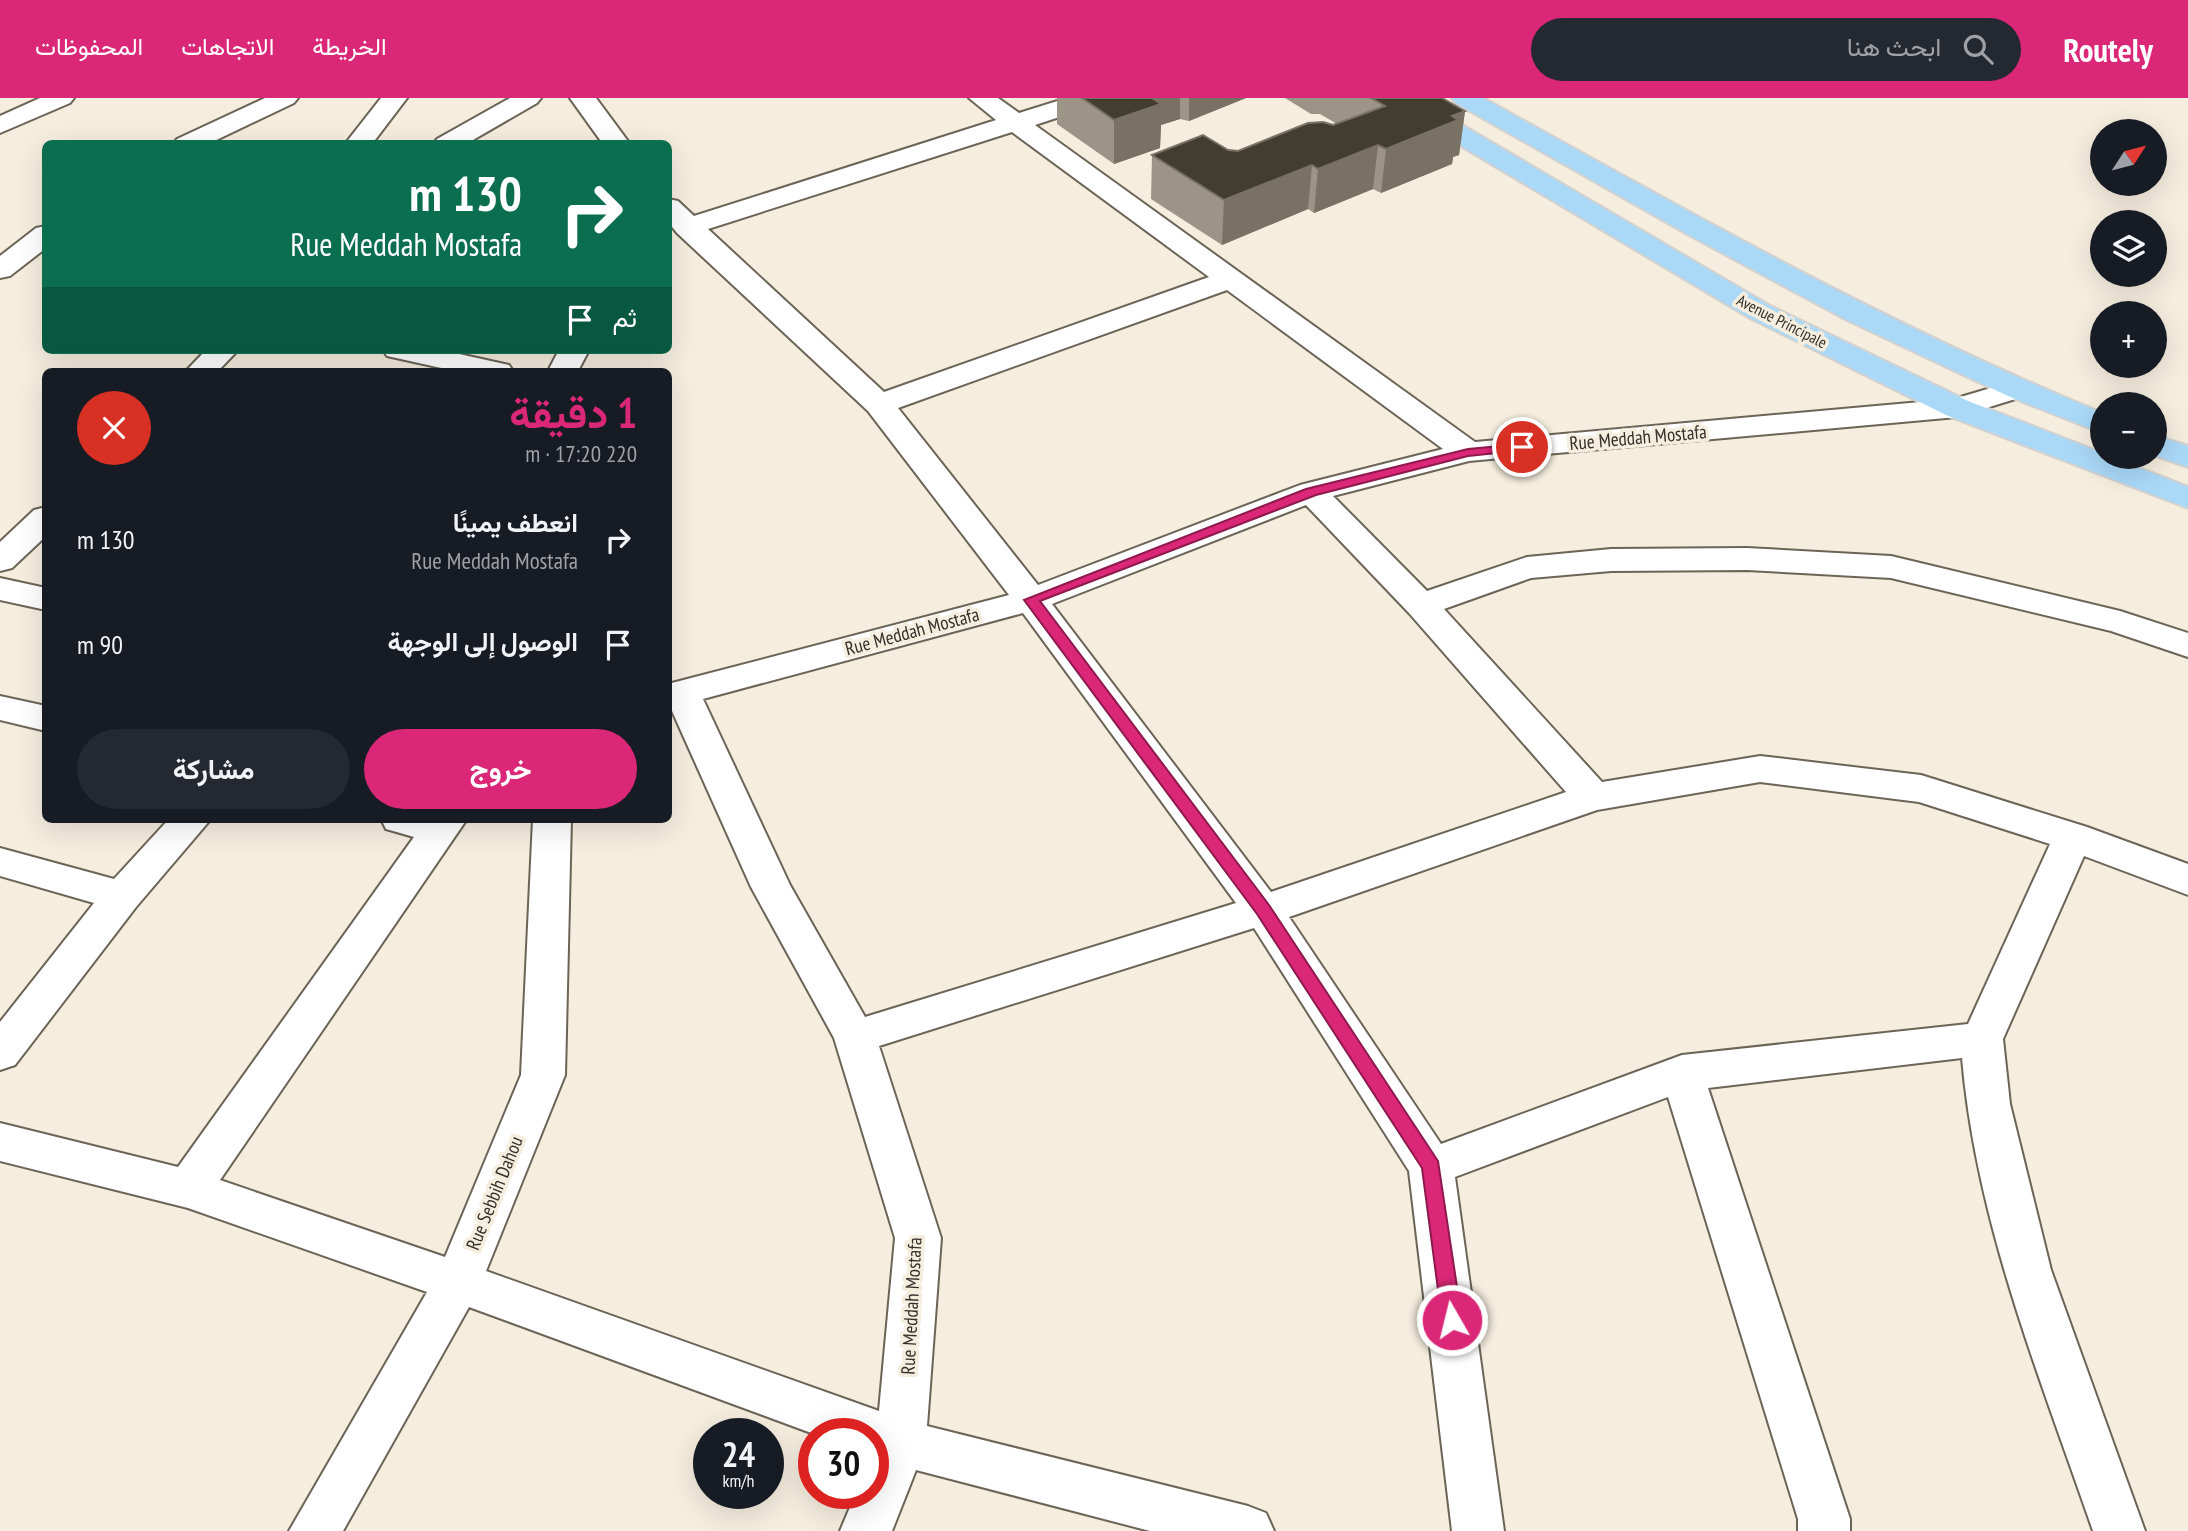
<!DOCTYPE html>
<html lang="ar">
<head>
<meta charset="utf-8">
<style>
  :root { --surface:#171b24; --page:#242831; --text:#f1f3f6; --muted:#9ea1a6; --accent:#db2777 }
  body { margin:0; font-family:"PT Sans Narrow",Vazirmatn,sans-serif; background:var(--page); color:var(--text); direction:rtl; height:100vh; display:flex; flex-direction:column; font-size:26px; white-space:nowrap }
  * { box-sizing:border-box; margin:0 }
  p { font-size:23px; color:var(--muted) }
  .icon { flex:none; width:38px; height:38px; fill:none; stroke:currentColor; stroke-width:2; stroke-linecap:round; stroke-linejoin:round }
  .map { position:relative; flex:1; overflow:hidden; direction:ltr }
  .details { position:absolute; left:42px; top:270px; width:630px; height:455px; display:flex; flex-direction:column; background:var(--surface); border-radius:10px; box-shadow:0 7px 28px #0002; direction:rtl }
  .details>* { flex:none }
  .banner { position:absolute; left:42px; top:42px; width:630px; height:214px; border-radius:10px; box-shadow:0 7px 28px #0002; direction:rtl; background:#0b6e4f; color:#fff; overflow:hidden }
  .needle { width:46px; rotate:54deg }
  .controls { position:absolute; left:2090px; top:21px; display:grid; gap:14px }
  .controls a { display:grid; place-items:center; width:77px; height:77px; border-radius:50%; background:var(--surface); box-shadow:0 7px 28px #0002; font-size:35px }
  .speed { position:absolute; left:693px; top:1320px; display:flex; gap:14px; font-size:35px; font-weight:700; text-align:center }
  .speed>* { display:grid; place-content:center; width:91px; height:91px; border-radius:50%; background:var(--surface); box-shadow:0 7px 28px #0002; line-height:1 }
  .speed small { font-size:18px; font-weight:400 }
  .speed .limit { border:10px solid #d22; background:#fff; color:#111 }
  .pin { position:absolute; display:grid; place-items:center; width:60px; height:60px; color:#fff; margin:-30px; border:4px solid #fff; border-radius:50%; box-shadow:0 2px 7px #0007 }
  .me { position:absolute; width:77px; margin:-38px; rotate:352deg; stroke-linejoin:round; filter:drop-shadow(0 0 5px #0008) }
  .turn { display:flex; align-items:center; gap:24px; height:147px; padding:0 35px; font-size:32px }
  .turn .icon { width:91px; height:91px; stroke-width:2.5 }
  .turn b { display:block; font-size:49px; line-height:60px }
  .then { display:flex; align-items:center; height:66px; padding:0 35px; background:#0003; gap:14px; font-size:26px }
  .round { display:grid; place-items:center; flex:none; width:74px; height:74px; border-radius:37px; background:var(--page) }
  .summary { display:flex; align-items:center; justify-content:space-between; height:119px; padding:0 35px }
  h1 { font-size:42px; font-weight:700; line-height:52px; color:var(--accent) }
  .action { display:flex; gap:14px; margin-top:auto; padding:14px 35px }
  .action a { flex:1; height:80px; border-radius:42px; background:var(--accent); color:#fff; font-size:28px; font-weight:700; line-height:80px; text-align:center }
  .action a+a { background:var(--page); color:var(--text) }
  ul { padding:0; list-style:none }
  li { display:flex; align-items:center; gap:21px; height:105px; padding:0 35px }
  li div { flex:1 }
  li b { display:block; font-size:26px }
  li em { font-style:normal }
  header { display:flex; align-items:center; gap:42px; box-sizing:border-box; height:98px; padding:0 35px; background:var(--accent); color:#fff }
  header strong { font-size:33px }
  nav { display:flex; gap:38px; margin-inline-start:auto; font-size:24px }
  .search { width:490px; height:63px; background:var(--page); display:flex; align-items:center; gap:18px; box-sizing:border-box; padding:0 24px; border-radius:38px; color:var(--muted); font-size:26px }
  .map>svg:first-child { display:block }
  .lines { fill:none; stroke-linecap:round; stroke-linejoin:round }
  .minor-casing { stroke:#6b6457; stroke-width:4 }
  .primary-casing { stroke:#d2d1d0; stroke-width:4 }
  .minor { fill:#fff; fill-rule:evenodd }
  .primary { fill:#aad9f8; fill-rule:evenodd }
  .wall { fill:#9c9487 }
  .shaded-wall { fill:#787164 }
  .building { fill:#433c30; stroke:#787164; stroke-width:2 }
  .route { fill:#db2777; stroke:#8e194d; stroke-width:2 }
  .labels { text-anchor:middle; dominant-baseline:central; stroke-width:7; stroke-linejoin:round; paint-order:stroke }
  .far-street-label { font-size:16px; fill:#322f2a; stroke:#f5edde }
  .street-label { font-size:19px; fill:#322f2a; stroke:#f5edde }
</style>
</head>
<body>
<header>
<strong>Routely</strong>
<div class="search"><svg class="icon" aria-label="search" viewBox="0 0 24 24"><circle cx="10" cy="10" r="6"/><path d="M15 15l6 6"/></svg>ابحث هنا</div>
<nav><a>الخريطة</a><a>الاتجاهات</a><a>المحفوظات</a></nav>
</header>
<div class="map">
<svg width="2188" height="1433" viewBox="0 0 2188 1433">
  <rect width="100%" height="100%" fill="#f5edde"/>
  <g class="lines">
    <defs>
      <path id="minor" d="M40,0H74L70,5L0,35V18Z
        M265,0H298L294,5L208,46H173L177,41Z
        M381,0H407L372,46H345Z
        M510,0H541L537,5L466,46H433L437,41Z
        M570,0H596L630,46H603Z
        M969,0H998L1019,15L1067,0H1106L1102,5L1035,27L1475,344L1954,301L2014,283L2025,286L2029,292L2025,298L1957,319L1469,363L1333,398L1427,493L1527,459L1611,451L1747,450L1891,458L2120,513L2188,535V559L2111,533L1891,480L1747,472L1611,473L1531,480L1444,511L1602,684L1760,658L1921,677L2087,729L2188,766V797L2084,758L2003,941L2010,1006L2051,1172L2145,1433H2093C2040,1279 1976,1124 1962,960L1708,990L1850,1421V1433H1798V1421L1668,999L1455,1079L1504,1433H1452L1409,1073L1254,830L879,948L941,1140L927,1328L1248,1408L1266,1415L1274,1433H1150L916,1372L892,1433H840L856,1395H873V1335L814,1336L469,1209L343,1433H289L427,1194L188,1110L0,1063V1025L178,1069L414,739L386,731L381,721H467L220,1082L445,1159L521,977L533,721H571L565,977L486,1173L879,1313L895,1140L834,940L751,789L668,604V586L1009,497L868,313L677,135L668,124V101L678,103L694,118L996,22ZM1012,34L1209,179L884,294L708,131ZM1227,192L1443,351L1300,387L1038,487L898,310ZM1306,407L1409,515L1566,694L1271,794L1052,506ZM1023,515L1236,805L865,919L790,787L703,601ZM1760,684L1919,704L2050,746L1968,926L1682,957L1441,1046L1289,819L1597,712Z
        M46,128V150L10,178L0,180V158L36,130Z
        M206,252H238L218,273H186Z
        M383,252H441L509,267L513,273H455L387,258Z
        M559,252H589L578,273H548Z
        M46,409V438L12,470L0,473V444L34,412Z
        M0,480L46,490V512L0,502Z
        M0,598L46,608V633L0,622Z
        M169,721H211L136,809L15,967L0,972V924L94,805L0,778V750L114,781Z"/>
      <path id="primary" d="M1385,0H1416L1770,208L1968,303L2102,355V359H2111L2188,389V410L1946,317L1750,220L1389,5Z
        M1452,0H1483C1686,113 1887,227 2102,315V335L2008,298L1847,222L1689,137L1456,5Z
        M2154,337L2188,348V369L2154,357Z"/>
    </defs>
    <use href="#minor" class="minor-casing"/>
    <use href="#primary" class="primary-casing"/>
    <use href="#minor" class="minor"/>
    <use href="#primary" class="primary"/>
  </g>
  <path class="wall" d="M1057,0H1246L1189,23L1180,21L1161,27L1160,50L1114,66L1057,26Z
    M1285,0H1442L1465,13L1459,57L1453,59L1452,66L1381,95L1373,91L1314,115L1308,111L1222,147L1151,101L1152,57L1228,52L1238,53L1337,26L1320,16H1311Z"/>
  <path class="shaded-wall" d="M1139,0H1180V21L1161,27L1160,50L1114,66V22Z
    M1189,0H1246L1189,23Z
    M1465,13L1459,57L1453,59L1452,66L1381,95L1386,51L1452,18Z
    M1378,47L1373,91L1314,115L1318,71Z
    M1312,67L1308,111L1222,147L1224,102Z"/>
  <path class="building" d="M1082,0H1152L1161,6L1114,22Z
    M1371,0H1442L1465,13L1452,18L1458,22L1386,51L1378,47L1318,71L1312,67L1224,102L1152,57L1203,37L1228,52L1238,53L1308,25L1323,24L1333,27L1385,8Z"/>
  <path class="route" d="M1522,346L1527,347V352L1468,358L1316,397L1040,503L1269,807L1438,1063L1462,1222L1459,1228L1452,1231L1445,1228L1442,1222L1422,1070L1257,816L1024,502L1306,391L1468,351Z"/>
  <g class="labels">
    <g class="far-street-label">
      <text transform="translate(1782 223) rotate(27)">Avenue Principale</text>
    </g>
    <g class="street-label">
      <text transform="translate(1638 339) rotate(-5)">Rue Meddah Mostafa</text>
      <text transform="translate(912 533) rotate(-15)">Rue Meddah Mostafa</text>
      <text transform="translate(494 1095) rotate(-68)">Rue Sebbih Dahou</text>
      <text transform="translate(911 1208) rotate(-87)">Rue Meddah Mostafa</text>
    </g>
  </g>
</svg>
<div class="controls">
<a><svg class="needle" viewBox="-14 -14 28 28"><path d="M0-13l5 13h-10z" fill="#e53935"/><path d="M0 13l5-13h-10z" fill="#9ea1a6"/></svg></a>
<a><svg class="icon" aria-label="layers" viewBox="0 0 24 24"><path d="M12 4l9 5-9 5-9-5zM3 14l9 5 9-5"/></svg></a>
<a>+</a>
<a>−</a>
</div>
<div class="speed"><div>24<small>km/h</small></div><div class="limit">30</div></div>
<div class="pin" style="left:1522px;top:349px;background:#d93025"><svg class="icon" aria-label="arrive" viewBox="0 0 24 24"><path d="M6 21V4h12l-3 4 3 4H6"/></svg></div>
<svg class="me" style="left:1452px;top:1222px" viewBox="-20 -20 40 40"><circle r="17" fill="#db2777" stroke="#fff" stroke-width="3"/><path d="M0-11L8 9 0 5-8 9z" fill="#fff"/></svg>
<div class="banner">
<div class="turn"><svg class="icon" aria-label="right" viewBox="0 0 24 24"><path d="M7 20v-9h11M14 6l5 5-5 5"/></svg><div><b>130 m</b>Rue Meddah Mostafa</div></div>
<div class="then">ثم<svg class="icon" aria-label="arrive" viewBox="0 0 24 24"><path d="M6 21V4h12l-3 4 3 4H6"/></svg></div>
</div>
<section class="details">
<div class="summary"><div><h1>1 دقيقة</h1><p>220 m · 17:20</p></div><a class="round" style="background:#d93025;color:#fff"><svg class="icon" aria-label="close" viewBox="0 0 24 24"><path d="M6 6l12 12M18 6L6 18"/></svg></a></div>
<ul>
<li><svg class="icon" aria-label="right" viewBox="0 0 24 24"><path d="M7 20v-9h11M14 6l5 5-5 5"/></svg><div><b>انعطف يمينًا</b><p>Rue Meddah Mostafa</p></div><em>130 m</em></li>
<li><svg class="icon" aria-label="arrive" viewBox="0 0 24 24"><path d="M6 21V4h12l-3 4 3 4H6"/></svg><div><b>الوصول إلى الوجهة</b></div><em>90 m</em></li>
</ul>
<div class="action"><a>خروج</a><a>مشاركة</a></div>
</section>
</div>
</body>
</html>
